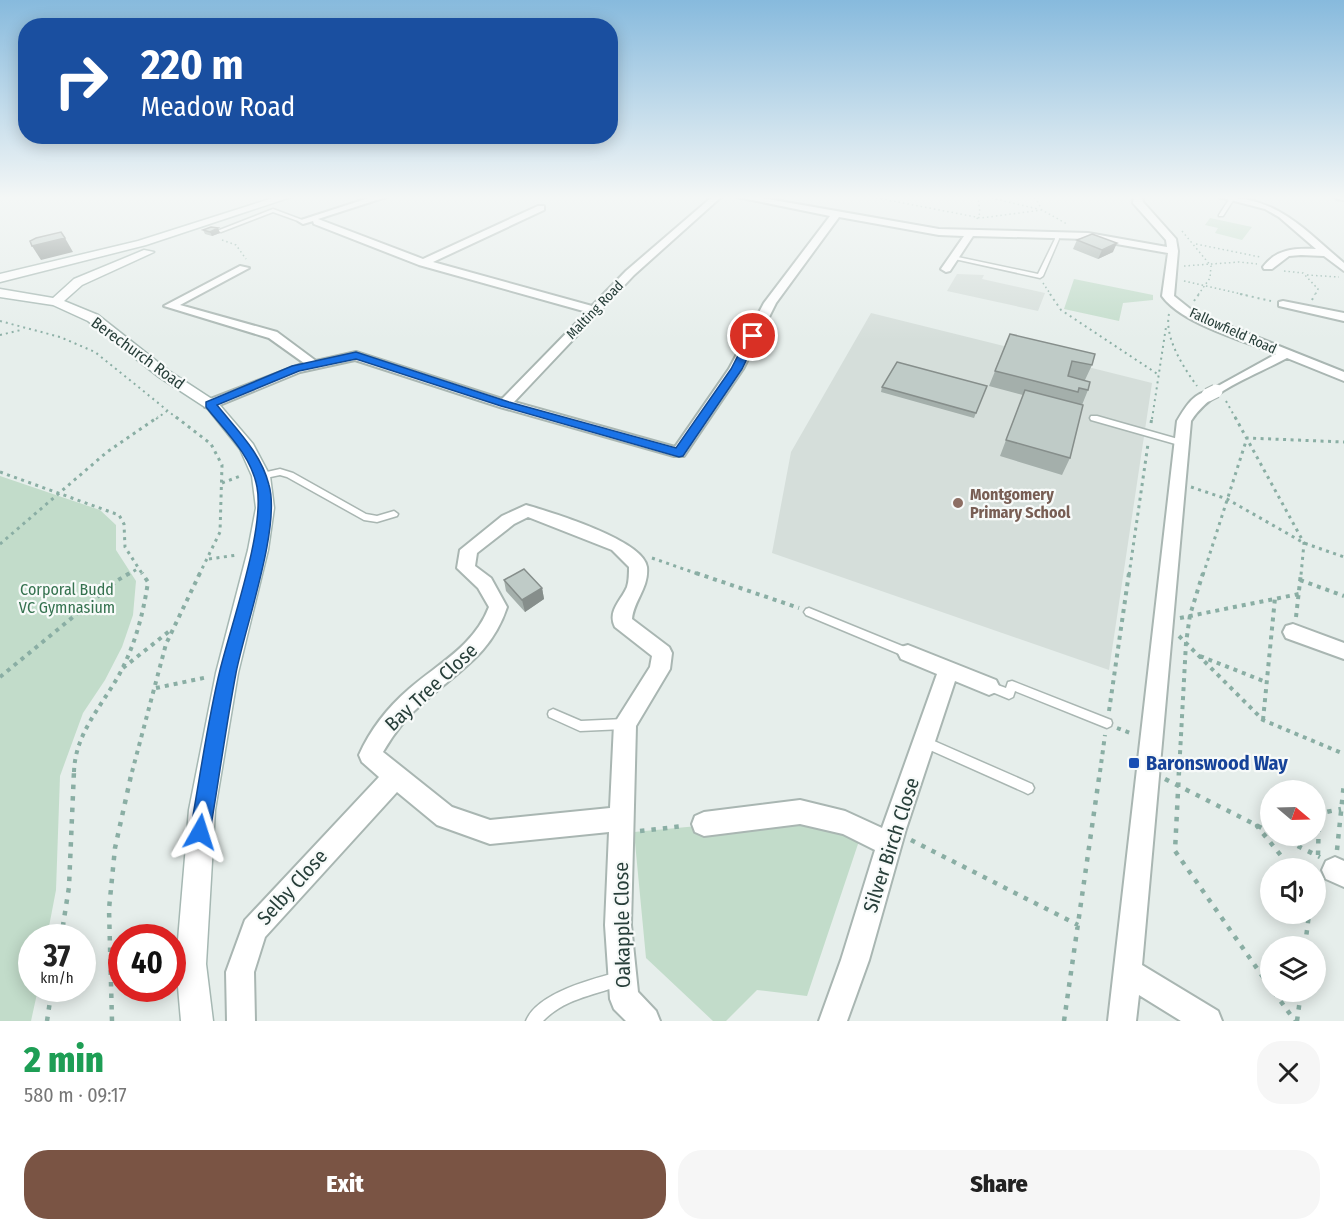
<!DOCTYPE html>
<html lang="en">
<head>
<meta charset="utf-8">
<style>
  :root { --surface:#fff; --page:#f6f6f6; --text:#222; --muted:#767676; --accent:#7a5444 }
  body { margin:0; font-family:"Fira Sans Condensed",sans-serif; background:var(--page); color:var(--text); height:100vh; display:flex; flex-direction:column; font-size:22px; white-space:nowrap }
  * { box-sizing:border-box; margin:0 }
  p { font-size:20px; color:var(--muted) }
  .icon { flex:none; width:33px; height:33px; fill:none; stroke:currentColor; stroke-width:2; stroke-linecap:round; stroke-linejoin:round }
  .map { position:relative; height:1021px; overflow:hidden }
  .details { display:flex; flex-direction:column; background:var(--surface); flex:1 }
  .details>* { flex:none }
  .top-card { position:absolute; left:18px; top:18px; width:600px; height:126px; border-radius:24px; box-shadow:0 3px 15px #0003; background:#1a4fa0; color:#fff; overflow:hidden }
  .needle { width:39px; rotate:109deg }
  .tools { position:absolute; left:1260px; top:780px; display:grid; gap:12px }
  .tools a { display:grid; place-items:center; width:66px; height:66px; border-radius:50%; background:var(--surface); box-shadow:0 3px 15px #0003; font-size:30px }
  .speed { position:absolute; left:18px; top:924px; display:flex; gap:12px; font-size:30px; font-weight:700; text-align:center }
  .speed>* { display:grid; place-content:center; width:78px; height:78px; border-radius:50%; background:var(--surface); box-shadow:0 3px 15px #0003; line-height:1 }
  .speed small { font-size:15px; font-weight:400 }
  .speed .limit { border:9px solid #d22; background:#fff; color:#111 }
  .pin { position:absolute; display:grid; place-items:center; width:51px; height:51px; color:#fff; margin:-26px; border:3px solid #fff; border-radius:50%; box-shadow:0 2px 6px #0007 }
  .me { position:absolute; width:66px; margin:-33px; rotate:6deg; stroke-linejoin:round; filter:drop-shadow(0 0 4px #0008) }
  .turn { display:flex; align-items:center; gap:21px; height:126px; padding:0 24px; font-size:27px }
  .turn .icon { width:78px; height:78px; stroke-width:2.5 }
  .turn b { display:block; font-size:42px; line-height:51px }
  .round { display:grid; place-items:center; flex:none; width:63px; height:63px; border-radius:24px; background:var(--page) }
  .headline { display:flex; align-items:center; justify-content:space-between; height:102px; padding:0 24px }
  h1 { font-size:36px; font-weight:800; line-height:45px; color:#1e9e55 }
  .action { display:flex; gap:12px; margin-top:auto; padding:12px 24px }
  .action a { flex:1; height:69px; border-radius:24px; background:var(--accent); color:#fff; font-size:24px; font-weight:800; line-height:69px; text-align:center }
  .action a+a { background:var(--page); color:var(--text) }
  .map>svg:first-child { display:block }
  .built { fill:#d5deda }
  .green { fill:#c2dcca }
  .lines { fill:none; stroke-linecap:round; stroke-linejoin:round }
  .lane-casing { stroke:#a9b6b2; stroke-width:3 }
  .street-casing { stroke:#a9b6b2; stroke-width:4 }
  .secondary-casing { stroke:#a6b8b3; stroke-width:3 }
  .path-far4 { stroke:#8aaea4; stroke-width:1.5; stroke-dasharray:1.5 3; stroke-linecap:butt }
  .path-far3 { stroke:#8aaea4; stroke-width:2; stroke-dasharray:2 4; stroke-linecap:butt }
  .path-far2 { stroke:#8aaea4; stroke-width:3; stroke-dasharray:3 4.5; stroke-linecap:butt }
  .path-far1 { stroke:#8aaea4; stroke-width:4; stroke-dasharray:4 5; stroke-linecap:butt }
  .path { stroke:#8aaea4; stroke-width:4.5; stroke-dasharray:4.5 7; stroke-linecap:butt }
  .lane { fill:#fff; fill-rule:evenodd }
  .street { fill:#fff; fill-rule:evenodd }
  .secondary { fill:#fff; fill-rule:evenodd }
  .street-bridge-casing { stroke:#a9b6b2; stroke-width:15; stroke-linecap:butt }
  .street-bridge { stroke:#fff; stroke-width:13 }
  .wall { fill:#a4afab }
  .shaded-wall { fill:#868e8b }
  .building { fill:#bfcbc7; stroke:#868e8b; stroke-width:1.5 }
  .route { fill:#1a73e8; stroke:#114b97; stroke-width:1.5 }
  .education-dot { fill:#8d6e63; stroke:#f7faf9; stroke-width:2 }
  .transit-dot { fill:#1a4fb4; stroke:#f7faf9; stroke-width:2 }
  .labels { text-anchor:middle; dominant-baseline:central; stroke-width:4.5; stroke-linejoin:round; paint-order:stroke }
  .far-street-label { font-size:14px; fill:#273e39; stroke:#f7faf9 }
  .street-label { font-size:16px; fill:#273e39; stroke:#f7faf9 }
  .education-label { font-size:16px; font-weight:bold; fill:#785e54; stroke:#f7faf9; text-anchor:start }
  .park-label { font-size:16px; fill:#35724f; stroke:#f7faf9 }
  .near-street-label { font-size:20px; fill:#273e39; stroke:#f7faf9 }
  .near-transit-label { font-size:20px; font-weight:bold; fill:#164399; stroke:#f7faf9; text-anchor:start }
</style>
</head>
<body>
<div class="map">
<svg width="1344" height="1021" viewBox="0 0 1344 1021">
  <rect width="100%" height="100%" fill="#e6eeeb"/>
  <path class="built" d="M957,274L984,275L982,279L1045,293L1038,311L947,291Z
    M871,313L1152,383L1109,670L772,553L791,452Z"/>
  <path class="green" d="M1210,218L1252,227L1242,240L1215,233L1218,228L1205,225Z
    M1074,279L1153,295V300L1123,303L1119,321L1064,309Z
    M0,476L100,510L116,525V550L136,581L133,615L122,647L105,680L83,713L60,776L56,890L47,937L32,938V988L38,989L31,1021H0Z
    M804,816L859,841L807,996L757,990L726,1021H713L646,958L634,832Z"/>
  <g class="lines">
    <defs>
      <path id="lane" d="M1230,198L1234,199L1223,216H1219V215Z
        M273,209L305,221L301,222L273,212L221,232L217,231Z
        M1054,233H1058L1059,239L1043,276L1040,278L950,258L953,256L1038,274L1055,239Z
        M1091,416H1097L1185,441L1186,443L1182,445H1179L1091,420L1090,418Z
        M280,469L293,473L366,514L377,516L394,511L398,514L397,516L377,522L364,520L287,477L280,475L261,479L257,476L258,474Z
        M809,608L912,650L913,653L912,656L908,657L904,656L806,615L804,612L806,609Z
        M1012,681L1111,720L1112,723L1111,726L1107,728L1015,691L1013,697L1009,699L985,689L984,686L985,683L989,682L1006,688L1008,682Z
        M553,709L581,721L624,719L628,721L629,724L628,727L624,729L580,731L549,717L548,714L549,711Z
        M925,737L1032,784L1034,788L1032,792L1028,794L1024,792L921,746L919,742L921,738Z
        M619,972L624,974L626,979L624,984C596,995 565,998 543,1021H526C537,993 592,979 619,972Z"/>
      <path id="street" d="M372,197H386L318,219L423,259L538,206H544V210L433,262L592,306L626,271L712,197H721L634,275L514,402L675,447L729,369L764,303L830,216L737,197H757L939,229L1088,233L1167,247L1166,240L1133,203L1134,197H1142L1143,202L1176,239L1178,251L1174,296L1194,312L1344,372V381L1287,358C1254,376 1210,390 1191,421L1142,965L1218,1011L1222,1021H1181L1139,995L1136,1021H1108L1177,421C1185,408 1193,393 1209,391L1276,354C1243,340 1182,324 1162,296L1168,253L1088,239L973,236L950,271L946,272L941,269L964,236L939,235L839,217L776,303L743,369L684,456H674L500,407L355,360L300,372L215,407H205V401L304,363L269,338L164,306L240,266L249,268L180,305L277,332L316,361L356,352L502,399L587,312L419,265L314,224L313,221L303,224L298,221Z
        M1219,197C1278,197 1301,227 1344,263V271L1324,256L1301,255L1289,256L1272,269H1264L1263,267C1276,249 1294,248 1316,249L1279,217L1265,209Z
        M1336,197H1344V200L1337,199Z
        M1283,301L1344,313V321L1279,306V302Z
        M526,505C550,512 644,540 647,567C649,588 634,600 632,619L669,647L672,653L670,669L636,726L631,925L638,992L656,1011L660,1021H626L614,1009L610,999L605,925L609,832L490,844L437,825L397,792L265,937L254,972L255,1021H227L226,972L245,920L379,777L362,762L359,755C370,730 388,707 409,689C439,663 474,646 489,607L478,588L457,568L460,550L502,516ZM528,517L612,550L629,567C629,573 629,581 627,587C621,601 607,611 615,627L652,656L650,667L614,724L610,808L490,820L452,807L383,752C394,733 407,716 424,702C459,670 491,655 507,607L491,578L475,566L477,553L514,524Z
        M1293,624L1344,643V659L1286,638L1283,632L1286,626Z
        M908,645L996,680L999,686L996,692L989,695L955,681L906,829L869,960L847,1021H819L841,960L875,850L843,834L800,824L704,836L695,832L692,824L695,816L704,812L800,800L845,811L882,828L937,674L901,659L898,653L901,647Z
        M1335,857L1344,861V887L1326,879L1322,870L1326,861Z"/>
      <path id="secondary" d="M276,197H291L146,245L0,282V274L138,241Z
        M144,250L154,252L82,285L64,301L98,315L169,371L218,403L253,444L270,476L274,508L268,550L238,673L215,810L206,964L213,1021H181L176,964L189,810L216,673L248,550L256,508L252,476L240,449L208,409L159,377L88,321L53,305L0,297V289L53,298L74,279Z"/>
    </defs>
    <use href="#lane" class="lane-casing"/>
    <use href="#street" class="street-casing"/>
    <use href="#secondary" class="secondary-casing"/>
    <path class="path-far4" d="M872,197L981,218L1042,210
      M987,197L1038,209
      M1035,197L1042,210L1067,224
      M977,219L980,213L978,197
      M1182,231L1211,266L1210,278L1198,295
      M222,240L236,245L246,259
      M1196,244L1260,257
      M1184,266L1239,262L1257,264
      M1284,271L1303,273L1318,289L1315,295
      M1307,275L1339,277
      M1184,281L1246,295
      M1043,283L1051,295"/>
    <path class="path-far3" d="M1050,294L1061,310L1159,375
      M1240,294L1271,301
      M1312,300L1315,294
      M1194,301L1199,294
      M1169,314C1164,337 1183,367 1197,386
      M0,321L60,337L95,352L178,419
      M0,335L21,330
      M1226,401L1236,419
      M156,419L167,411
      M1152,419L1166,327"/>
    <path class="path-far2" d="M176,417L211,444L222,465L220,532L199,575
      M1235,417L1304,543L1301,575
      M1151,423L1152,417
      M0,472L119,515L124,524L125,547L143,575
      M222,483L243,475
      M1191,487L1227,499L1304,543L1344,557
      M0,544L107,452L158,417
      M652,558L701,575
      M209,559L237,555
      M127,575L139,568
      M1129,575L1148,444
      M1203,575L1247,438L1344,442"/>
    <path class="path-far1" d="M696,573L799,608
      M1300,580L1344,596
      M1296,617L1301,573
      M1180,618L1299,594
      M1179,636L1263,720L1344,754
      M1200,656L1266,682
      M123,668L172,629
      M0,677L118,580L130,573
      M156,688L208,677
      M1109,711L1129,573
      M1263,720L1275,598
      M1117,728L1133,734
      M74,772C75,734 101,707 119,675C135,645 143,615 148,582L142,573
      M132,772L166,644L200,573
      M1100,772L1105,735
      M1179,772L1186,643L1190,615L1203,573"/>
    <path class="path" d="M1179,771L1175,851L1270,987
      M1165,779L1270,832
      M1316,814L1341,809
      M1270,823L1257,826L1291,868
      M640,831L684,826
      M1277,836L1320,857
      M911,840L1078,925
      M1337,850L1344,783
      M1318,855L1319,814
      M61,938L69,887L74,771
      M1305,946L1309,914
      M1274,992L1295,1021
      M47,1021L52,988
      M112,1021L109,909L115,848L132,771
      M1064,1021L1100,771
      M1297,1021L1301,992"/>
    <use href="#lane" class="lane"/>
    <use href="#street" class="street"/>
    <use href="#secondary" class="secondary"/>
    <defs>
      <path id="street-bridge" d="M1208,395L1216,391"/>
    </defs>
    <use href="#street-bridge" class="street-bridge-casing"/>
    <use href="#street-bridge" class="street-bridge"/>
  </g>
  <path class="wall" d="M203,230L220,233L212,236L205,234Z
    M1077,240L1113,252L1098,259L1073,249Z
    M1010,334L1092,365L1085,380L1088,390L1082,405L1070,458L1062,475L1000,456L1023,395L989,386Z
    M987,386L974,418L881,392L882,387Z
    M504,580L542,588L544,599L525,612L506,591Z"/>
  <path class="shaded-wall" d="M218,228L220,233L212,236L210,232Z
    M65,238L73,252L41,260L32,246Z
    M1117,243L1113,252L1098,259L1102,250Z
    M542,588L544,599L525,612L522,600Z"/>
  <path class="building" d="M211,227L218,228L210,232L203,230Z
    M61,232L65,238L32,246L30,241L36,238Z
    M1092,234L1117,243L1102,250L1077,240Z
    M1010,334L1095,354L1092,365L1072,361L1068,376L1090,382L1088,390L1079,388L1078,392L995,371Z
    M897,362L987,386L976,413L882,387Z
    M1025,390L1083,405L1070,458L1006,440Z
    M524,569L542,588L522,600L504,580Z"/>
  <linearGradient id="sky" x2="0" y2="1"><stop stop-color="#87badd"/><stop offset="0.58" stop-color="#f4f7f6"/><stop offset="1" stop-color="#f4f7f6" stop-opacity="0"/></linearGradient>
  <rect width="1344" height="340" fill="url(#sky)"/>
  <path class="route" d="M749,334L758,336L742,369L683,456L679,457L501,406L356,359L299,371L217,405C237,430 261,453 269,485C281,527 245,627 236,673C226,726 219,779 210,832L208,839L200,842L193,839L190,832C200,778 207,723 220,670C231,625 265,529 257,487C251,455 225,431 206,407V402L292,366L356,352L509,402L676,448L731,369Z"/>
  <circle class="education-dot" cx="958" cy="503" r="6"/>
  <rect class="transit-dot" x="1128" y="757" width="12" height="12" rx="3"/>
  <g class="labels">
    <g class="far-street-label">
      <text transform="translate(595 310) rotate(-46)">Malting Road</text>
      <text transform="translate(1233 331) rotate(24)">Fallowfield Road</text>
    </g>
    <g class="street-label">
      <text transform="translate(138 353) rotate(36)">Berechurch Road</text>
    </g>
    <g class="education-label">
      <text x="970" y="494">Montgomery<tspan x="970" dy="18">Primary School</tspan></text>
    </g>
    <g class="park-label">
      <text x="67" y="589">Corporal Budd<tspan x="67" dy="18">VC Gymnasium</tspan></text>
    </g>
    <g class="near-street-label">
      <text transform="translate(431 687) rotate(-43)">Bay Tree Close</text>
      <text transform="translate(891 845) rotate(-72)">Silver Birch Close</text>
      <text transform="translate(292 887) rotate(-48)">Selby Close</text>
      <text transform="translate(622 925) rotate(-91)">Oakapple Close</text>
    </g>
    <g class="near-transit-label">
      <text x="1146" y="763">Baronswood Way</text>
    </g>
  </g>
</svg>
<div class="tools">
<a><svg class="needle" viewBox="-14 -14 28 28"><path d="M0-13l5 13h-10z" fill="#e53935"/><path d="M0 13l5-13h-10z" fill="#767676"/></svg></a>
<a><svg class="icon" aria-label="sound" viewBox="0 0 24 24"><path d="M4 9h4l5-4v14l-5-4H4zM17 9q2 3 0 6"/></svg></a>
<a><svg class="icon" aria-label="layers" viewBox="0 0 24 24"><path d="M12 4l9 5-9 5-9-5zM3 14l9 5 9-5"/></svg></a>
</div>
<div class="speed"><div>37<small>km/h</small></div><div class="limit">40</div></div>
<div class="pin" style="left:753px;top:336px;background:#d93025"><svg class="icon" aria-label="arrive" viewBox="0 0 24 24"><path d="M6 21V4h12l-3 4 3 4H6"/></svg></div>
<svg class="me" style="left:200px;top:832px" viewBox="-20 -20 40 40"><path d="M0-17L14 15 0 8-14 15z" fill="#1a73e8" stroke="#fff" stroke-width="4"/></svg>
<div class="top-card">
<div class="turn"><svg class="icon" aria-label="right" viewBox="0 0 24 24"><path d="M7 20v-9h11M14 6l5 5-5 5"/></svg><div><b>220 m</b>Meadow Road</div></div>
</div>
</div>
<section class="details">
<div class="headline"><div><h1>2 min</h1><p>580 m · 09:17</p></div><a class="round"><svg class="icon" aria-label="close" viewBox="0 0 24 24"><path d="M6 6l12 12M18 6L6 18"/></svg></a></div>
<div class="action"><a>Exit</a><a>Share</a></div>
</section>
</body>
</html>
